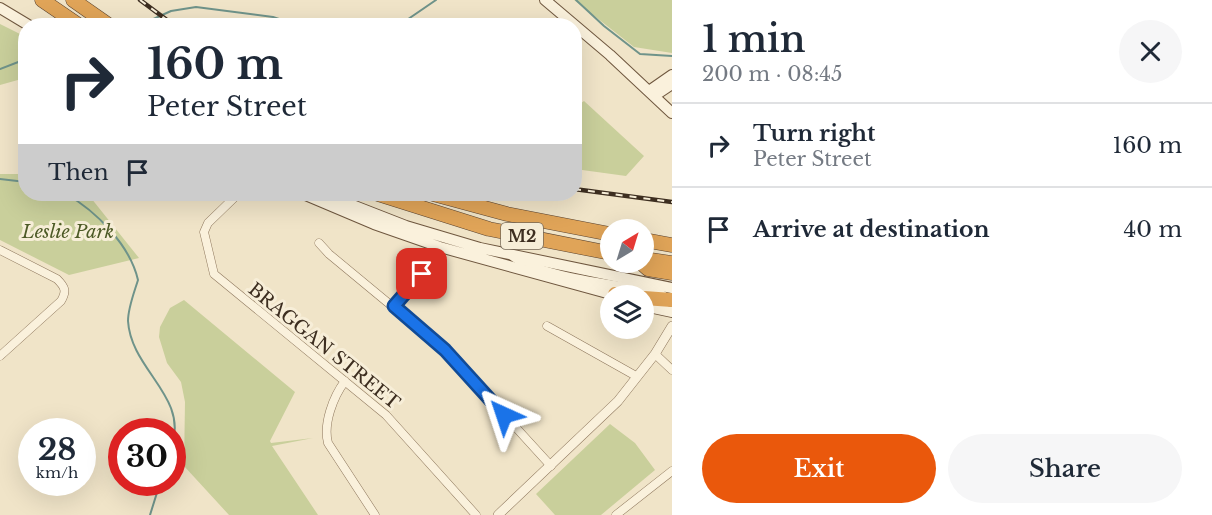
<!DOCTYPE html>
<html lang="en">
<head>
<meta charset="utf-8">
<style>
  :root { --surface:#fff; --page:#f6f6f7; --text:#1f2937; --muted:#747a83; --line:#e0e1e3; --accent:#ea580c }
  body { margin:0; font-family:"Libre Baskerville",serif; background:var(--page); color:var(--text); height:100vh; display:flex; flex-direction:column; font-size:22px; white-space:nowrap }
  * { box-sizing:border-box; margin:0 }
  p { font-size:20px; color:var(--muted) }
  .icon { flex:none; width:33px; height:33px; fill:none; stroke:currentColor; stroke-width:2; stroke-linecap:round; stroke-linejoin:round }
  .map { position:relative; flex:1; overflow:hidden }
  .sheet { display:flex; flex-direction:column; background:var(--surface); width:540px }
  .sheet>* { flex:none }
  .banner { position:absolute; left:18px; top:18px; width:564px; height:183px; border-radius:24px; box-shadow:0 6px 24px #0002; background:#fff; color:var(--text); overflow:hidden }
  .needle { width:39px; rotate:38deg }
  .fabs { position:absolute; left:600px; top:219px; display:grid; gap:12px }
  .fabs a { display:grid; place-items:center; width:54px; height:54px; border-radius:50%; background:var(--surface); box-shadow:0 6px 24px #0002; font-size:30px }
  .speed { position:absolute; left:18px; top:418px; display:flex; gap:12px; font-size:30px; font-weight:700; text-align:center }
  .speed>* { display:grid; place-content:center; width:78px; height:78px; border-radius:50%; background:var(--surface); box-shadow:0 6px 24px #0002; line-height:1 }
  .speed small { font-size:15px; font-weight:400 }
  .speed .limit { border:9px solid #d22; background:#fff; color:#111 }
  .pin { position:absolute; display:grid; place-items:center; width:51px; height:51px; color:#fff; margin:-26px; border-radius:12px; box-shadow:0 3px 9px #0006 }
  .me { position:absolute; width:66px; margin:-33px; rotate:318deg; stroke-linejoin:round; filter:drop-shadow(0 0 4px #0008) }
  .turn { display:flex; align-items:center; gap:21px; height:126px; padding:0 30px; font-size:27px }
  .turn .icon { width:78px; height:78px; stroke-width:2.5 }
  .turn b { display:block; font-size:42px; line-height:51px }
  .then { display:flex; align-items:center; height:57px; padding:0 30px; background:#0003; gap:12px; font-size:22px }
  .round { display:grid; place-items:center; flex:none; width:63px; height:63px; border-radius:32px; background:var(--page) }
  .head { display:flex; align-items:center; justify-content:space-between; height:102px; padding:0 30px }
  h1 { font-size:36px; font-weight:600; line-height:45px }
  .action { display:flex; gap:12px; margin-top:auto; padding:12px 30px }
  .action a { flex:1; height:69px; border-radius:36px; background:var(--accent); color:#fff; font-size:24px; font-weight:600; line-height:69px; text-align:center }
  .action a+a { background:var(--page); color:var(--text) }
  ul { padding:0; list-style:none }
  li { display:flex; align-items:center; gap:18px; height:84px; padding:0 30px; border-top:2px solid var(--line) }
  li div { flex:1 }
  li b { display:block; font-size:22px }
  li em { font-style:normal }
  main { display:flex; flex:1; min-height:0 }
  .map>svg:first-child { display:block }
  .green { fill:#c9cf9b }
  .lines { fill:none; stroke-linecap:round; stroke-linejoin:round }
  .stream { stroke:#6f938a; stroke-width:2 }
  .minor-casing { stroke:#8d765c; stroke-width:9 }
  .tertiary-casing { stroke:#8d765c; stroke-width:10 }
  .secondary-casing { stroke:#6f573f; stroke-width:12 }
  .motorway-casing { stroke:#5b4430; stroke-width:15 }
  .minor { stroke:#faf1dc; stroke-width:8 }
  .tertiary { stroke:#faf1dc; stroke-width:9 }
  .secondary { stroke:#faf1dc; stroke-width:10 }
  .motorway { stroke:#e0a458; stroke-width:14 }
  .rail-casing { stroke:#3d2e20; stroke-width:4.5 }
  .rail { stroke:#f7eed8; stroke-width:2; stroke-dasharray:7; stroke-linecap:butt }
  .route-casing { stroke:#114b97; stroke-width:15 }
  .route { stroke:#1a73e8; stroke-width:10 }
  .labels { text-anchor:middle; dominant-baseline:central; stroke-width:6; stroke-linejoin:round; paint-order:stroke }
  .shield { fill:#f7eed8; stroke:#756857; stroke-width:1.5 }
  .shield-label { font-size:16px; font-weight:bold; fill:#3d2e20 }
  .park-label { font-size:18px; font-style:italic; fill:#4d5a26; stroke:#f7eed8 }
  .street-label { font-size:18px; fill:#3d2e20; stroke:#f7eed8 }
</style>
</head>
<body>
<main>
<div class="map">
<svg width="672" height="515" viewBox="0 0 672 515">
  <rect width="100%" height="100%" fill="#f0e4c8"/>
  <path class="green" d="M574,0H672V53L634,47Z
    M0,24L26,37L25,78L0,85Z
    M584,101L644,156L626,176L575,169V107Z
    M0,174H25L26,194H80L91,198L139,258L69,275L0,240Z
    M184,300L295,392L270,441L271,443L313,438L272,446L318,515H229L184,466L185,402L181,382L167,363L159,337L160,327L170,308Z
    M610,424L635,443L655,470L601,515H555L536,494Z"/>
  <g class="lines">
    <path class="stream" d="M576,0L604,26L640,54L672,56
      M138,26L171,11L196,7L273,17L300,26
      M398,26L436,0
      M0,69L26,59
      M0,179L26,182
      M66,194C96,211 130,245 138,280C134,293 128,308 128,321C131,370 188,396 172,445
      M150,515L160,483"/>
    <defs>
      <path id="minor" d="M238,194L208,223L204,232L214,274L386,415L476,515
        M319,243L329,254L445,350L551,466
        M0,250L57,279C65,287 67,291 61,301L0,356
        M394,306L422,274
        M547,326L636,376
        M655,354L672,370
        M345,381C333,397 323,424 328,443L375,515
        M616,515L672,471"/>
      <path id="tertiary" d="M514,257C542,278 622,286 658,292L666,298
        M498,515L618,401L655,354L672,326"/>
      <path id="secondary" d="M545,0L610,55L672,113
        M0,8L30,26
        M649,91L672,75
        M654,96L672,84
        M303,194L374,224L440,247L618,296
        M324,194L406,226L480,248L672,288
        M644,306L672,312"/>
      <path id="motorway" d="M42,0L80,26
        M73,0L110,26
        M378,194L489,229L610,253
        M433,194L507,214L610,234
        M644,240L672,245
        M644,259L672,263
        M640,262L648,269L672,273
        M615,294L625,296
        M644,298L672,300"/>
    </defs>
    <use href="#minor" class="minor-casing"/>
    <use href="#tertiary" class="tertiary-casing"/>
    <use href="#secondary" class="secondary-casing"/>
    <use href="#motorway" class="motorway-casing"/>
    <use href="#minor" class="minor"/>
    <use href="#tertiary" class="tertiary"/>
    <use href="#secondary" class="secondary"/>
    <use href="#motorway" class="motorway"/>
    <defs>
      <path id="rail" d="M140,0L175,26
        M574,189L672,202"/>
    </defs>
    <use href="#rail" class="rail-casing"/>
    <use href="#rail" class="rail"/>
  </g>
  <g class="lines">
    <defs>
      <path id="route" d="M422,274L394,306L445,350L504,415"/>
    </defs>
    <use href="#route" class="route-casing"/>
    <use href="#route" class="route"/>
  </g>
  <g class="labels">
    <rect class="shield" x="501" y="223" width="42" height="26" rx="4.5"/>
    <g class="shield-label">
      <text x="522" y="236">M2</text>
    </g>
    <g class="park-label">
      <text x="68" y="232">Leslie Park</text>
    </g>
    <g class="street-label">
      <text transform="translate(324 346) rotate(39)">BRAGGAN STREET</text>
    </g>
  </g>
</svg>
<div class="fabs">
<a><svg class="needle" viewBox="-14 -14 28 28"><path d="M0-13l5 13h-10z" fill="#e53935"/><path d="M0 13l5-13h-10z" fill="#747a83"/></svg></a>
<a><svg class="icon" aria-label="layers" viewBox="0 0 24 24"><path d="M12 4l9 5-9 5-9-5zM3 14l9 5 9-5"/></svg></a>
</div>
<div class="speed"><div>28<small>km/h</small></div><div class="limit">30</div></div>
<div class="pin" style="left:422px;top:274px;background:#d93025"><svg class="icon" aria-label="arrive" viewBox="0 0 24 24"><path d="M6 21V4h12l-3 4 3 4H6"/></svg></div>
<svg class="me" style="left:504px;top:415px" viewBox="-20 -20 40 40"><path d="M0-17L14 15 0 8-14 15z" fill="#1a73e8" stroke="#fff" stroke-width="4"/></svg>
<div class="banner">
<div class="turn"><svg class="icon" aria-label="right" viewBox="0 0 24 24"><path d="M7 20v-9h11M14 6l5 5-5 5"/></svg><div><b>160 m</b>Peter Street</div></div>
<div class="then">Then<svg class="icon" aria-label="arrive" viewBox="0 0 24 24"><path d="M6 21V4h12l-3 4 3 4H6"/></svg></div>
</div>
</div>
<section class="sheet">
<div class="head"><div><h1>1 min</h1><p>200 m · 08:45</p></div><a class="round"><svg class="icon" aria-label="close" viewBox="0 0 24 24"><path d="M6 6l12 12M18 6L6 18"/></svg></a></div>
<ul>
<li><svg class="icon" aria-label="right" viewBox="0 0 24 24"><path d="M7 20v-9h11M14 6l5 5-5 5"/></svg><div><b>Turn right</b><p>Peter Street</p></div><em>160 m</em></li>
<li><svg class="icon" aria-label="arrive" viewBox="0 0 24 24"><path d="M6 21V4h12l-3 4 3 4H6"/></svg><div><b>Arrive at destination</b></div><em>40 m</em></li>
</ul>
<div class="action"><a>Exit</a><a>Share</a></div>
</section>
</main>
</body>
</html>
